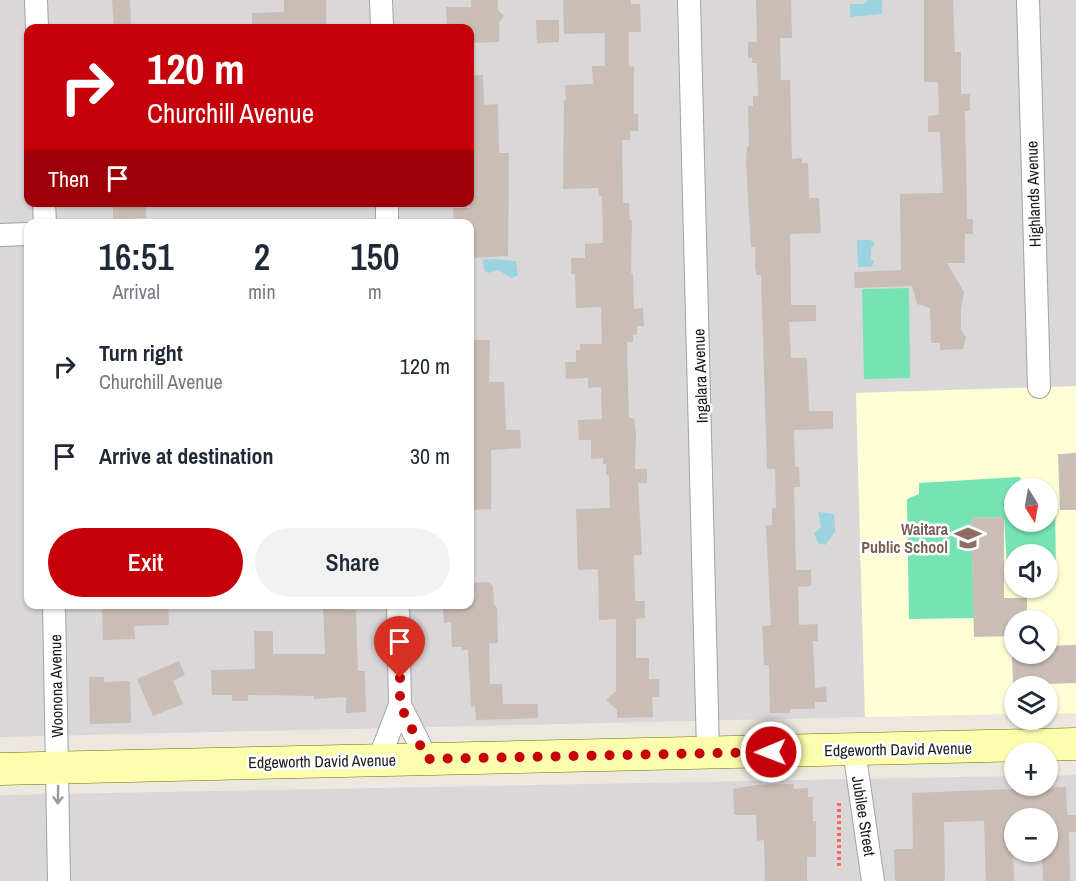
<!DOCTYPE html>
<html lang="en">
<head>
<meta charset="utf-8">
<style>
  :root { --surface:#fff; --page:#f2f2f3; --text:#1f2937; --muted:#747a83; --accent:#c50009 }
  body { margin:0; font-family:"Archivo Narrow",sans-serif; background:var(--page); color:var(--text); height:100vh; display:flex; flex-direction:column; font-size:22px; white-space:nowrap }
  * { box-sizing:border-box; margin:0 }
  p { font-size:20px; color:var(--muted) }
  .icon { flex:none; width:33px; height:33px; fill:none; stroke:currentColor; stroke-width:2; stroke-linecap:round; stroke-linejoin:round }
  .map { position:relative; flex:1; overflow:hidden }
  .details { position:absolute; left:24px; top:219px; width:450px; height:390px; display:flex; flex-direction:column; background:var(--surface); border-radius:12px; box-shadow:0 2px 4px #0004 }
  .details>* { flex:none }
  .hud { position:absolute; left:24px; top:24px; width:450px; height:183px; border-radius:12px; box-shadow:0 2px 4px #0004; background:#c50009; color:#fff; overflow:hidden }
  .needle { width:39px; rotate:169deg }
  .tools { position:absolute; left:1004px; top:478px; display:grid; gap:12px }
  .tools a { display:grid; place-items:center; width:54px; height:54px; border-radius:50%; background:var(--surface); box-shadow:0 2px 4px #0004; font-size:30px }
  .pin { position:absolute; display:grid; place-items:center; width:51px; height:51px; color:#fff; margin:-62px -26px; border-radius:50% 50% 50% 0; rotate:-45deg; box-shadow:0 0 6px #0007 }
  .pin .icon { rotate:45deg }
  .me { position:absolute; width:66px; margin:-33px; rotate:269deg; stroke-linejoin:round; filter:drop-shadow(0 0 4px #0008) }
  .turn { display:flex; align-items:center; gap:21px; height:126px; padding:0 24px; font-size:27px }
  .turn .icon { width:78px; height:78px; stroke-width:2.5 }
  .turn b { display:block; font-size:42px; line-height:51px }
  .then { display:flex; align-items:center; height:57px; padding:0 24px; background:#0003; gap:12px; font-size:22px }
  .eta { display:flex; justify-content:space-evenly; align-items:center; height:102px; text-align:center }
  .eta b { font-size:36px; font-weight:600; line-height:42px }
  .button { display:flex; gap:12px; margin-top:auto; padding:12px 24px }
  .button a { flex:1; height:69px; border-radius:36px; background:var(--accent); color:#fff; font-size:24px; font-weight:600; line-height:69px; text-align:center }
  .button a+a { background:var(--page); color:var(--text) }
  ul { padding:0; list-style:none }
  li { display:flex; align-items:center; gap:18px; height:90px; padding:0 24px }
  li div { flex:1 }
  li b { display:block; font-size:22px }
  li em { font-style:normal }
  .map>svg:first-child { display:block }
  .residential { fill:#d9d7d8; fill-rule:evenodd }
  .education { fill:#fffdd6; fill-rule:evenodd }
  .pitch { fill:#76e3b4 }
  .water { fill:#9bd3df }
  .building { fill:#c9bdb5 }
  .lines { fill:none; stroke-linecap:round; stroke-linejoin:round }
  .minor-casing { stroke:#a2a2a2; stroke-width:24 }
  .secondary-casing { stroke:#6c7300; stroke-width:33 }
  .path { stroke:#ff685e; stroke-width:4; stroke-dasharray:3 3; stroke-linecap:butt }
  .minor { stroke:#fff; stroke-width:22 }
  .secondary { stroke:#fdfead; stroke-width:32 }
  .oneway { stroke:#989898 }
  .route { stroke:#c50009; stroke-width:10; stroke-dasharray:0 18 }
  .labels { text-anchor:middle; dominant-baseline:central; stroke-width:5; stroke-linejoin:round; paint-order:stroke }
  .street-label { font-size:16px; fill:#1b1b1b; stroke:#fff }
  .education-label { font-size:16px; font-weight:bold; fill:#785e54; stroke:#fff; text-anchor:end }
</style>
</head>
<body>
<div class="map">
<svg width="1076" height="881" viewBox="0 0 1076 881">
  <rect width="100%" height="100%" fill="#ede8df"/>
  <path class="residential" d="M0,0H1076V387L856,393L865,717L0,737ZM28,28H470V202H28ZM28,224H470V604H28Z
    M1076,775V881H0V795L1014,776V786H1047V776ZM1014,819H1047V852H1014Z"/>
  <path class="education" d="M1076,386V713L1047,714V687H1014V714L865,717L856,393ZM1014,489H1047V522H1014ZM1014,555H1047V588H1014ZM1014,621H1047V654H1014Z"/>
  <path class="pitch" d="M909,288L910,378L864,379L862,289Z
    M1020,477L1023,489H1014V522H1047V494H1055L1056,583H1047V555H1014V584H1008L1004,517L971,518L974,618L909,619L907,499L919,494V483Z"/>
  <path class="water" d="M868,0H882V14L850,17V4H863Z
    M857,240H871L874,242V246L871,247V260H874L872,267H858Z
    M494,259L516,261L518,275L512,278L498,270L488,273L484,270L483,260Z
    M818,512L834,514L835,532L825,545L818,543L814,533L821,527Z"/>
  <path class="building" d="M112,0H130L131,28H114Z
    M284,0H326V28H252V13L284,12Z
    M471,0H498V10L504,16L499,22V42L470,43V28H447L446,7H471Z
    M563,0H631V4H640L641,32H629V67L634,66V114H638V131H630V140H622L623,203H629L630,220H632L631,273L633,274L634,309L643,308L644,326H637V335H633V342H627V352L629,418H634L636,433L635,469H647V483H638L642,555H634L635,601H645V618L636,619V658H649V679H659V697H652L653,717L617,718V710L606,700L616,691V619L599,620L598,569L578,570L576,509L610,508L609,475H606V464H603V458L591,459V440H579L578,420L602,419L601,387L588,388V378L566,379L565,362H576V350H580V344H602L601,307L576,308L575,274H571V258H585V244L603,243L602,196H599L598,188L563,189L564,100H566L565,85L593,84L592,66H605V33L564,34Z
    M756,0H791L792,38H780L781,80H790L792,159L802,158V163H808L809,198H819L821,233L790,234L791,305H816V321L789,322L791,358H807L809,411H833V429L794,430L795,467H799L800,487H794L796,570H811V586L798,587L799,625L818,624V641H813L815,688L826,687L827,702H815V709H790V713H770L769,665H764L762,626L771,625L766,526L772,525V508H776L775,469H767L761,275H757L755,269V247H751L746,164L747,146H749L748,106H753V96H758L757,63H752V58H748V42H757Z
    M924,0H953L955,52H961V94H970V111H965L967,219H973V234H965V263H947L964,292L961,308V329L966,338L963,349L940,350V343H931L930,308L917,304L912,286L855,288L854,272L901,270L900,194L943,193L940,132H928V116L939,115L938,82H924Z
    M536,20H559V42L537,43Z
    M470,75H483L484,105L498,104L499,153H509L508,256L470,258V224H454L453,208H470Z
    M113,202H146V218L113,219Z
    M470,340H490L489,382H504L506,430H520L521,448L491,450V509L470,510Z
    M1076,453V510H1060L1058,454Z
    M1004,517V598H1027V621H1014V636L974,637L971,518Z
    M488,582L493,586L494,604L497,608L498,643H489L490,684H502L503,704H538V718L476,720L475,706L471,707L468,650H462V647H452L451,622L444,623L443,604H470V583Z
    M102,604H168L169,625L134,626L135,639L103,640Z
    M323,604H344L345,610H356L358,671H365L366,712L346,713V697L314,699V696L248,695V701H232V695H212L211,670L255,669L254,631H273V654H325Z
    M1076,645V683L1013,685L1012,654H1047V646Z
    M179,661L185,675L173,681L183,704L153,716L137,679Z
    M89,677H104V682L130,681L131,723L90,724Z
    M794,784V789L808,788V797H813V821H816V857H807V881H765L764,840L757,841L756,815H734L733,789L756,785Z
    M1066,787L1067,815H1076V832H1069L1070,881H1043L1042,852H1047V819L1012,820L1014,881H986L984,821L944,822L945,881H895L894,849H913L912,793Z"/>
  <g class="lines">
    <defs>
      <path id="minor" d="M36,0L37,28
        M381,0L382,28
        M689,0L708,752
        M1028,0L1039,387
        M44,202L45,224
        M387,202V224
        M0,235L28,234
        M54,604L59,881
        M400,705L427,759
        M854,750L873,881
        M379,759L400,705L398,604"/>
      <path id="secondary" d="M0,769L1076,744"/>
    </defs>
    <use href="#minor" class="minor-casing"/>
    <use href="#secondary" class="secondary-casing"/>
    <path class="path" d="M839,803V868"/>
    <use href="#minor" class="minor"/>
    <use href="#secondary" class="secondary"/>
  </g>
  <defs><path id="oneway-shaft" d="M-6 0H5M1.5-3L5.5 0L1.5 3" fill="none" stroke-width="1.6" stroke-linecap="round" stroke-linejoin="round" transform="scale(1.5)"/></defs>
  <use class="oneway" href="#oneway-shaft" transform="translate(58 795) rotate(91)"/>
  <g class="lines">
    <path class="route" d="M400,678V705L427,759L771,752"/>
  </g>
  <defs>
    <symbol id="school-bare" viewBox="-9 -9 18 18"><path d="M0-5L7-2L0 1L-7-2ZM-4 1L0 2.5L4 1V4Q0 6-4 4Z" fill="#8d6e63" stroke="#fff" stroke-width="2.5" paint-order="stroke"/></symbol>
  </defs>
  <g fill-rule="evenodd">
    <use href="#school-bare" x="949" y="519" width="38" height="38"/>
  </g>
  <g class="labels">
    <g class="street-label">
      <text transform="translate(1033 194) rotate(-92)">Highlands Avenue</text>
      <text transform="translate(700 376) rotate(-92)">Ingalara Avenue</text>
      <text transform="translate(56 686) rotate(-91)">Woonona Avenue</text>
      <text transform="translate(898 749) rotate(-1)">Edgeworth David Avenue</text>
      <text transform="translate(322 761) rotate(-1)">Edgeworth David Avenue</text>
      <text transform="translate(864 816) rotate(81)">Jubilee Street</text>
    </g>
    <g class="education-label">
      <text x="948" y="529">Waitara<tspan x="948" dy="18">Public School</tspan></text>
    </g>
  </g>
</svg>
<div class="tools">
<a><svg class="needle" viewBox="-14 -14 28 28"><path d="M0-13l5 13h-10z" fill="#e53935"/><path d="M0 13l5-13h-10z" fill="#747a83"/></svg></a>
<a><svg class="icon" aria-label="sound" viewBox="0 0 24 24"><path d="M4 9h4l5-4v14l-5-4H4zM17 9q2 3 0 6"/></svg></a>
<a><svg class="icon" aria-label="search" viewBox="0 0 24 24"><circle cx="10" cy="10" r="6"/><path d="M15 15l6 6"/></svg></a>
<a><svg class="icon" aria-label="layers" viewBox="0 0 24 24"><path d="M12 4l9 5-9 5-9-5zM3 14l9 5 9-5"/></svg></a>
<a>+</a>
<a>−</a>
</div>
<div class="pin" style="left:400px;top:678px;background:#d93025"><svg class="icon" aria-label="arrive" viewBox="0 0 24 24"><path d="M6 21V4h12l-3 4 3 4H6"/></svg></div>
<svg class="me" style="left:771px;top:752px" viewBox="-20 -20 40 40"><circle r="17" fill="#c50009" stroke="#fff" stroke-width="3"/><path d="M0-11L8 9 0 5-8 9z" fill="#fff"/></svg>
<div class="hud">
<div class="turn"><svg class="icon" aria-label="right" viewBox="0 0 24 24"><path d="M7 20v-9h11M14 6l5 5-5 5"/></svg><div><b>120 m</b>Churchill Avenue</div></div>
<div class="then">Then<svg class="icon" aria-label="arrive" viewBox="0 0 24 24"><path d="M6 21V4h12l-3 4 3 4H6"/></svg></div>
</div>
<section class="details">
<div class="eta">
<div><b>16:51</b><p>Arrival</p></div>
<div><b>2</b><p>min</p></div>
<div><b>150</b><p>m</p></div>
</div>
<ul>
<li><svg class="icon" aria-label="right" viewBox="0 0 24 24"><path d="M7 20v-9h11M14 6l5 5-5 5"/></svg><div><b>Turn right</b><p>Churchill Avenue</p></div><em>120 m</em></li>
<li><svg class="icon" aria-label="arrive" viewBox="0 0 24 24"><path d="M6 21V4h12l-3 4 3 4H6"/></svg><div><b>Arrive at destination</b></div><em>30 m</em></li>
</ul>
<div class="button"><a>Exit</a><a>Share</a></div>
</section>
</div>
</body>
</html>
